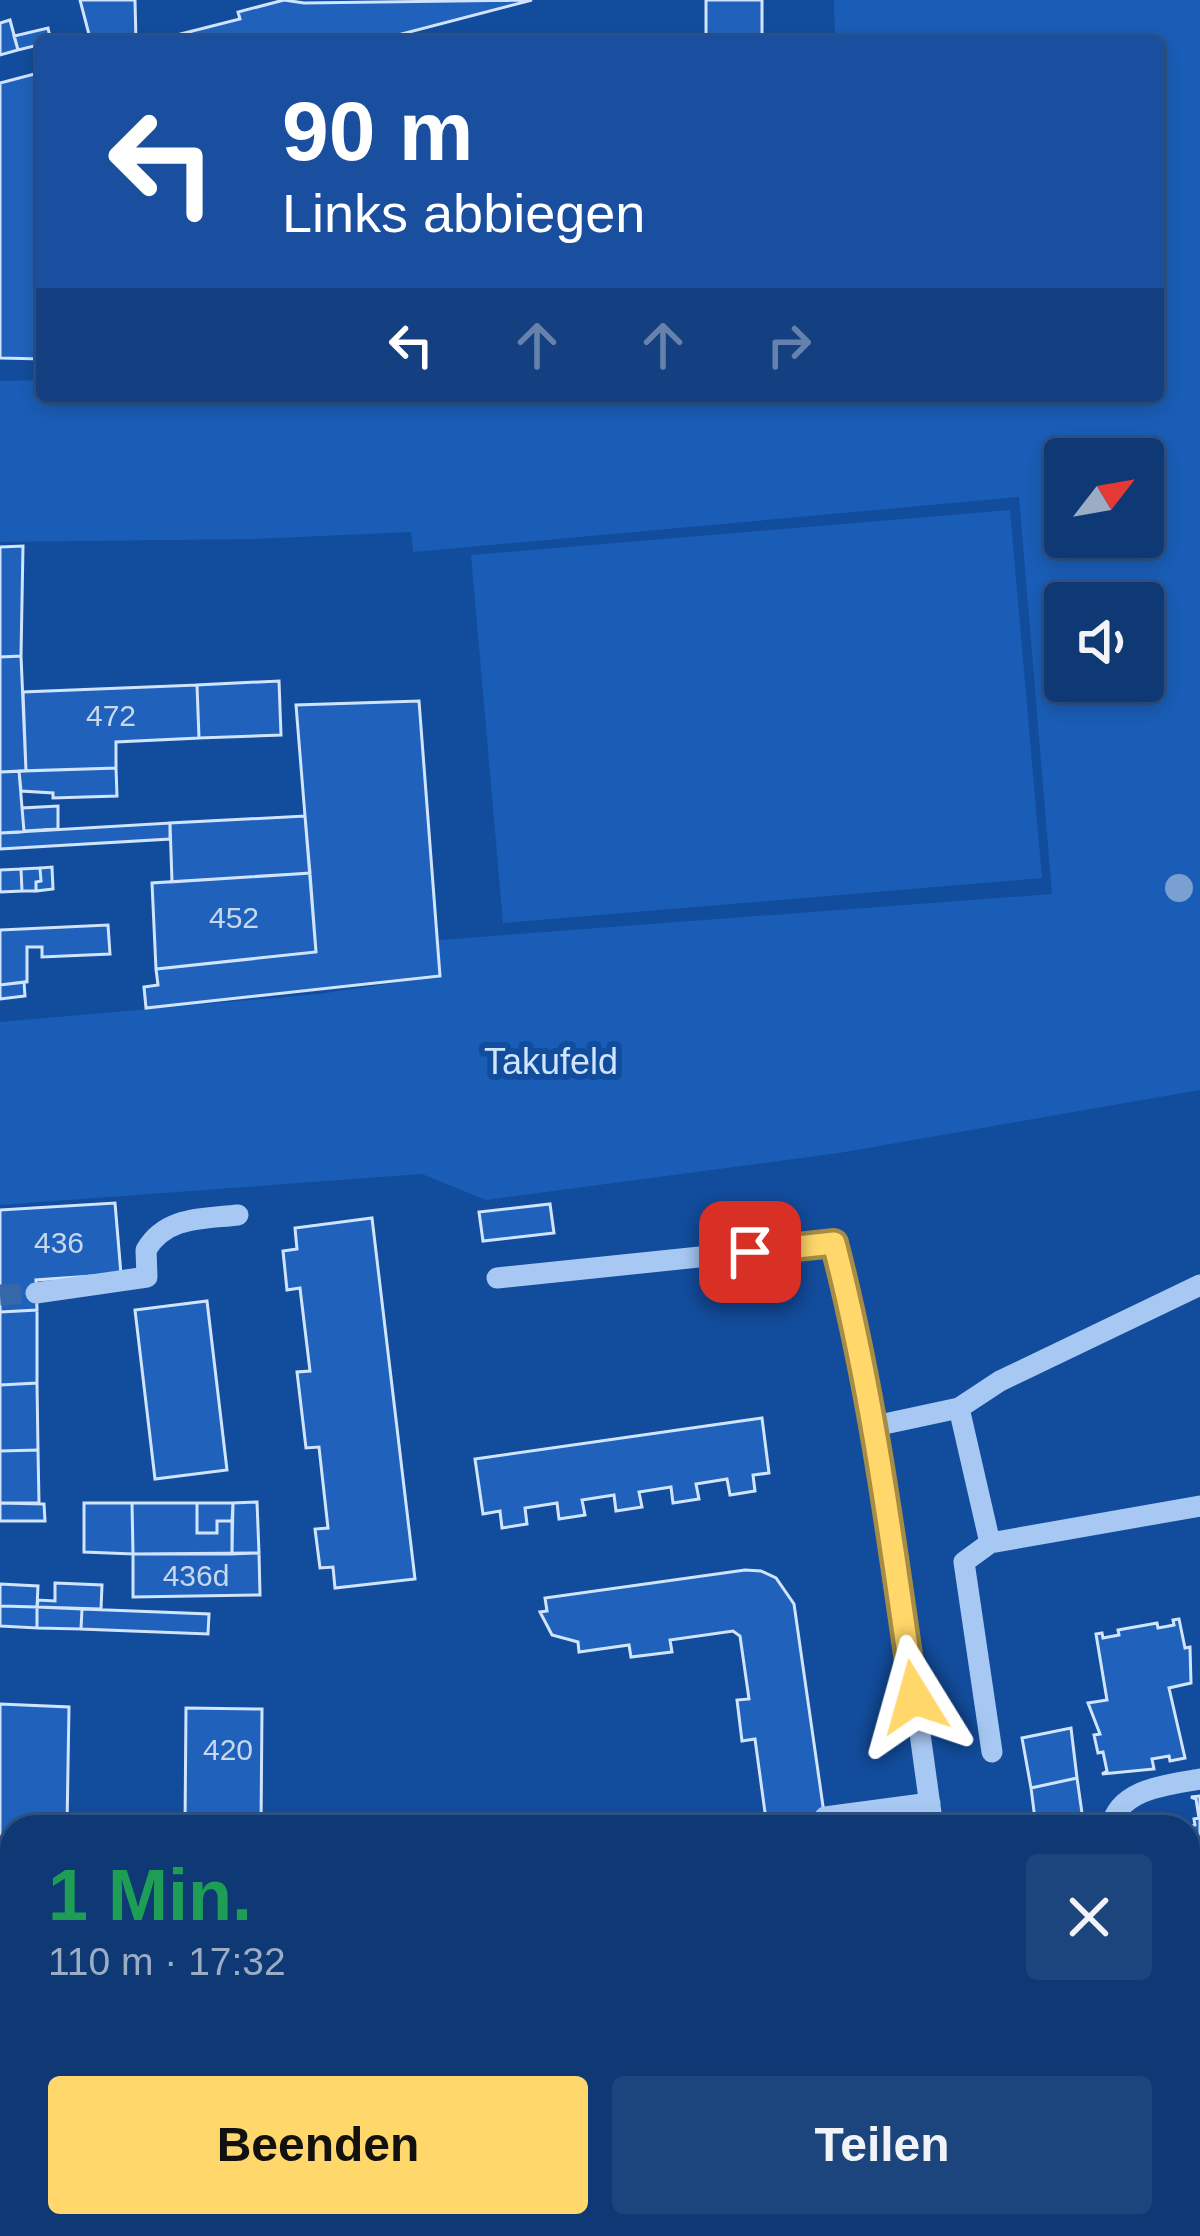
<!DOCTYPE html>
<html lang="de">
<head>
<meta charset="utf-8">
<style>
  :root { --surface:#0e3975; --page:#1c447d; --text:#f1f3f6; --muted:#9bacc5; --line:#2e5387; --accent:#ffd76a }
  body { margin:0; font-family:Helvetica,sans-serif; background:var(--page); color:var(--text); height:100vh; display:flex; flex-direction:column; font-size:45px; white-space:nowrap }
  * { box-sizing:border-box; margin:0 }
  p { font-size:39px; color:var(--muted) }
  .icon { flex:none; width:66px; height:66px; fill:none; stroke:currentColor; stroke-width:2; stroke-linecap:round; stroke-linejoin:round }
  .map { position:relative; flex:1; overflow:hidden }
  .panel { position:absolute; left:0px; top:1815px; width:1200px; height:423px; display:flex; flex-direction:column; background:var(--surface); border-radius:36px 36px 0 0; box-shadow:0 6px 18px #0003,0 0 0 3px var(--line) }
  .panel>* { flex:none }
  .guide { position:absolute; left:36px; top:36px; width:1128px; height:366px; border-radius:12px; box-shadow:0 6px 18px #0003,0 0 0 3px var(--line); background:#1a4fa0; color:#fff; overflow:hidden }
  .needle { width:78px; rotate:59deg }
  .controls { position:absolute; left:1044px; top:438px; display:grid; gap:24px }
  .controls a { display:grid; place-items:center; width:120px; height:120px; border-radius:12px; background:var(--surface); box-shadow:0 6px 18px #0003,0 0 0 3px var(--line); font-size:60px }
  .pin { position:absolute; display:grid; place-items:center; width:102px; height:102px; color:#fff; margin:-51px; border-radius:24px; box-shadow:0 6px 18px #0006 }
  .me { position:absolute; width:132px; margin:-66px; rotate:352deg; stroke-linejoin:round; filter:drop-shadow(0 0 9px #0008) }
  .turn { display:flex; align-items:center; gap:42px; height:252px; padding:0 48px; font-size:54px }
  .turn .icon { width:156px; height:156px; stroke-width:2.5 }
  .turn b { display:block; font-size:84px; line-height:102px }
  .lanes { display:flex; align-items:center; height:114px; padding:0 48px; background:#0003; justify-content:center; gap:60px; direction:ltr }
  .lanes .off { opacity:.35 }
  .round { display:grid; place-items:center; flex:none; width:126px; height:126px; border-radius:12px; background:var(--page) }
  .head { display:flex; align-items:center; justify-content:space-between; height:204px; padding:0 48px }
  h1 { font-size:72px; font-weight:800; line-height:90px; color:#1e9e55 }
  .button { display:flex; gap:24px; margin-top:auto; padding:24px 48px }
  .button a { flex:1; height:138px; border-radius:12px; background:var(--accent); color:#111; font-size:48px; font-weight:800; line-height:138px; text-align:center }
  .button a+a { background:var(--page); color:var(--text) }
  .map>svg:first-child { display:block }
  .green { fill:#1a5db6; fill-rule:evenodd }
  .building { fill:#2062bb; stroke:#d0e4fd; stroke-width:3 }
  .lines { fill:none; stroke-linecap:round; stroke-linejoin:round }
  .minor-tunnel { stroke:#3667ab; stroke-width:21; stroke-dasharray:21 10; stroke-linecap:butt }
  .minor { stroke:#a8c8f4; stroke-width:21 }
  .tree { fill:#7aa0d1 }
  .route-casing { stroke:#a68c45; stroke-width:30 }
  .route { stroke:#ffd76a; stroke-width:21 }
  .labels { text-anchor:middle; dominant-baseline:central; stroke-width:12; stroke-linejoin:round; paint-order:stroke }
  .number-label { font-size:30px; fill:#c7d8ee }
  .park-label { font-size:36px; fill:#d0e4fd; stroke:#124c9c }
</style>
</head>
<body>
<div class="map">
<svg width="1200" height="2236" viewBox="0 0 1200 2236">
  <rect width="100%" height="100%" fill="#124c9c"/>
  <path class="green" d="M834,0H1200V1090L839,1153L486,1200L422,1174L0,1205V1022L319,994L440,976L439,940L1052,894L1019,497L413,552L411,532L252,539L0,542V381L42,380V396H1158V42H835ZM1065,459H1143V537H1065ZM1065,603H1143V681H1065Z
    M1010,510L1042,878L503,923L471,555Z"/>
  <path class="building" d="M80,0H135L136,42H91Z
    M284,0L304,3L532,0L371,42H165V38L240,19L238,12Z
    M706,0H762V42H712V37L706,36Z
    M10,20L18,50L0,55V23Z
    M48,28L51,42L18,50L14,36Z
    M42,72V359L0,358V83Z
    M23,546L21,656L0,657V547Z
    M21,656L26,771L0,772V657Z
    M279,681L281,735L199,738L197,685Z
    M197,685L199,738L116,742V768L26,771L23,692Z
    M419,701L440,976L146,1008L144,987L158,985L156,969L316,952L296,705Z
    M116,768L117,796L53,798V793L21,791L19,771Z
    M19,771L24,832L0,833V772Z
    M58,806V829L24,831L22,808Z
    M305,816L310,873L172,882L170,823Z
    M170,823V839L0,849V833Z
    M52,867L53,889L36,891V882L41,881L40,868Z
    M40,868L41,881L36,882V891H22L21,869Z
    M21,869L22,891L0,892V870Z
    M310,873L316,952L156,969L152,883Z
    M108,925L110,954L42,957V947H27V982L0,985V930Z
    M24,982L25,996L0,999V985Z
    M115,1203L121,1274L36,1280L37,1310L0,1312V1210Z
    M550,1204L554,1233L483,1241L479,1212Z
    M372,1218L415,1579L335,1588L333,1567L320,1568L315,1529L328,1528L319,1447L306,1448L297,1372L310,1371L300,1288L287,1290L283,1251L297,1249L295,1228Z
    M207,1301L227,1470L155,1479L135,1310Z
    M37,1310V1383L0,1385V1312Z
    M37,1383L38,1450L0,1451V1385Z
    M762,1418L769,1473L753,1475L755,1491L730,1495L727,1479L696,1484L699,1499L673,1503L671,1487L639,1492L642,1507L616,1511L614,1495L582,1500L585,1515L559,1519L557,1503L525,1508L527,1524L502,1528L500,1511L483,1514L475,1459Z
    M38,1450L39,1503H0V1451Z
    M257,1502L259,1553L232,1554L233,1503Z
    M0,1503L44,1504L45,1521H0Z
    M84,1503H132L133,1554L84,1552Z
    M132,1503H197V1533H217V1521H232V1554H133Z
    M197,1503H233L232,1521H217V1533H197Z
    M259,1553L260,1595L133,1597V1554Z
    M745,1570L761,1571L776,1578L794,1604L826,1827H767L755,1739L742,1741L737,1700L749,1699L740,1636L733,1631L670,1640L672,1652L631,1657L629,1645L579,1652L578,1642L552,1635L540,1612L547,1611L545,1598Z
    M55,1583L102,1585L101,1609L37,1607L38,1600L55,1601Z
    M0,1584L38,1586L37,1607L0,1606Z
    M0,1606L37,1607V1628L0,1626Z
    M37,1607L82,1609L81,1629L37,1628Z
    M82,1609L209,1614L208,1634L81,1629Z
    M1179,1619L1185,1648L1190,1647L1191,1683L1169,1688L1185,1758L1170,1761L1169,1756L1152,1759L1154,1769L1102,1774L1107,1771L1103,1752L1098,1753L1094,1735L1100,1734L1088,1703L1107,1700L1096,1634L1102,1633L1103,1638L1119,1635L1118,1630L1157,1623L1158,1628L1174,1625L1173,1620Z
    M0,1704L69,1707L67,1827H12V2012H0Z
    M186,1708L262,1709L261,1827H185Z
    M1071,1728L1077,1778L1031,1788L1022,1738Z
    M1077,1778L1084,1827H1036L1031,1788Z
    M1200,1796V1869H1194L1187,1827L1195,1825L1194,1819L1199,1818L1196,1799L1191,1797Z
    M1191,1906L1192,1912L1200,1911V1997L1188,1998Z
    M0,2061H12V2076H0Z
    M1200,2074V2149L1188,2151V2076Z
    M0,2111L12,2112V2217H0Z
    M1195,2226L1197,2236H1160L1159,2231Z"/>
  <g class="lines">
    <path class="minor-tunnel" d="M0,1295L36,1293"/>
    <path class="minor" d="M497,1278L834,1243C884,1435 905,1631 933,1827
      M36,1293L147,1277L146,1250C166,1216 203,1219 238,1215
      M959,1408L990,1543
      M875,1426L959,1408L1000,1381L1200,1285
      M992,1752L964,1562L990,1543L1200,1506
      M825,1817L930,1803
      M1111,1827C1119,1788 1168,1785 1200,1779
      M1188,1889L1200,1888
      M0,2085H12
      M1188,2196L1200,2195
      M738,2236L900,2226"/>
  </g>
  <circle class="tree" cx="1179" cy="888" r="14"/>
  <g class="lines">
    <defs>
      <path id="route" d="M750,1252L834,1243C873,1393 892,1544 914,1697"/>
    </defs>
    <use href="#route" class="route-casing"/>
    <use href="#route" class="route"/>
  </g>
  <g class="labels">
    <g class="number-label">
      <text x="111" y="715">472</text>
      <text x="234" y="917">452</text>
      <text x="59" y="1242">436</text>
      <text x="196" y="1575">436d</text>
      <text x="228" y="1749">420</text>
    </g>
    <g class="park-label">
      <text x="551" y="1061">Takufeld</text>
    </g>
  </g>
</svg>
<div class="controls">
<a><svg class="needle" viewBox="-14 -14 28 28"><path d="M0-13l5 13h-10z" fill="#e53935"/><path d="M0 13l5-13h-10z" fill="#9bacc5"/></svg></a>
<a><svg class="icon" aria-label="sound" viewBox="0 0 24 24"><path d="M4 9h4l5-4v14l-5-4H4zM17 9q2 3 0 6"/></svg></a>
</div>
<div class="pin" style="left:750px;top:1252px;background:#d93025"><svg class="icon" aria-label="arrive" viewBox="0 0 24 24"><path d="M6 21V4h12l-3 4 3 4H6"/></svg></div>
<svg class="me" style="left:914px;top:1697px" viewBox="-20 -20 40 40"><path d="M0-17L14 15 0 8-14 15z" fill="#ffd76a" stroke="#fff" stroke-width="4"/></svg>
<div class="guide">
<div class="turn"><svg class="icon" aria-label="left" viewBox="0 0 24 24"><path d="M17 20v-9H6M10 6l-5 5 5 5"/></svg><div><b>90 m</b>Links abbiegen</div></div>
<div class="lanes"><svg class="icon" aria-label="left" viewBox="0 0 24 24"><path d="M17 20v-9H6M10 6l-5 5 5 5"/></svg><svg class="icon off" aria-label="ahead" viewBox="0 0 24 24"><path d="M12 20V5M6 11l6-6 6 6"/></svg><svg class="icon off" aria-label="ahead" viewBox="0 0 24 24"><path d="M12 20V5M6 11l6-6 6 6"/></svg><svg class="icon off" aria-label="right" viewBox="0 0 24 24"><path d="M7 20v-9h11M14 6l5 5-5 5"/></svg></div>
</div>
<section class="panel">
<div class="head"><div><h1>1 Min.</h1><p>110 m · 17:32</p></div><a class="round"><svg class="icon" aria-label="close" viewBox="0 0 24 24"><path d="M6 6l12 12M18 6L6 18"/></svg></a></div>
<div class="button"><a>Beenden</a><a>Teilen</a></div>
</section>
</div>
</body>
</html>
